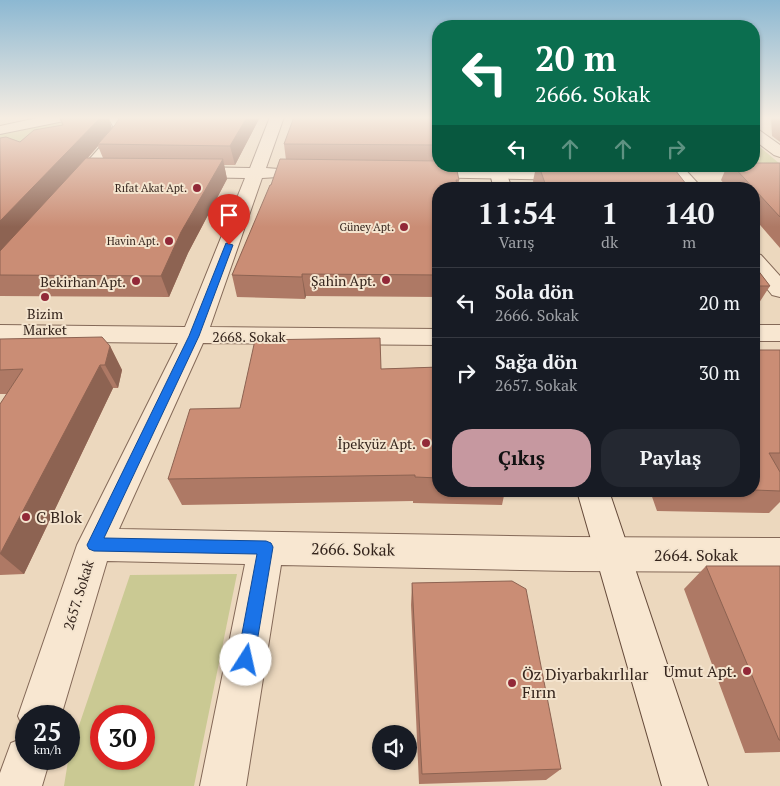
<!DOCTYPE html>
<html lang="tr">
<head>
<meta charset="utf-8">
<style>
  :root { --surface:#171b24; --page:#242831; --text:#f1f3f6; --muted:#9ea1a6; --line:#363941; --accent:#c698a0 }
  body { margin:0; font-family:"PT Serif",serif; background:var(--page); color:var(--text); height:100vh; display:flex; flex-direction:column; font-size:19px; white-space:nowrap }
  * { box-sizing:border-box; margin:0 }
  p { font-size:16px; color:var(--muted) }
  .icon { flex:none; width:28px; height:28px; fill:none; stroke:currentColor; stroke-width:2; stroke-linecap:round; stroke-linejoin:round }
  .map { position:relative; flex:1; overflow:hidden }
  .sheet { position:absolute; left:432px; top:182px; width:328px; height:315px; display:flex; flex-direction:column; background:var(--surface); border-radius:20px; box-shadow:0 1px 4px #0004 }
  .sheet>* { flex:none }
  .guide { position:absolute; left:432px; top:20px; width:328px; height:152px; border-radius:20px; box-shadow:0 1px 4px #0004; background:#0b6e4f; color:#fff; overflow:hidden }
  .controls { position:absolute; left:372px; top:725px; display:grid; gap:10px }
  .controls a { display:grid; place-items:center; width:45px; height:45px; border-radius:50%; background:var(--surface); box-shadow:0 1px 4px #0004; font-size:25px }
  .speed { position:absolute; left:15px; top:705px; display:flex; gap:10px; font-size:25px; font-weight:700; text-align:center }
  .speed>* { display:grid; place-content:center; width:65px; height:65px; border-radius:50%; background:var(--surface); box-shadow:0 1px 4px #0004; line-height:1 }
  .speed small { font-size:12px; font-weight:400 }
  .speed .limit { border:8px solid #d22; background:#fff; color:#111 }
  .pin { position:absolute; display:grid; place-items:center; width:42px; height:42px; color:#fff; margin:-51px -21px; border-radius:50% 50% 50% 0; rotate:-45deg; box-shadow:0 0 5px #0007 }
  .pin .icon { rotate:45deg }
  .me { position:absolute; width:55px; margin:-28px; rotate:10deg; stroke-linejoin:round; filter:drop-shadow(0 0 4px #0008) }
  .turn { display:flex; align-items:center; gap:18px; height:105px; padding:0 20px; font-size:22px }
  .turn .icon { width:65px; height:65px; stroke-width:2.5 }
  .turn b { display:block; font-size:35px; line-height:42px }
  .lanes { display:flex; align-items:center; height:48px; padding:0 20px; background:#0003; justify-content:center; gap:25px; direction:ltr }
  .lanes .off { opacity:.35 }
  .eta { display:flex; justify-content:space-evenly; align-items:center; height:85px; text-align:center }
  .eta b { font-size:30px; font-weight:700; line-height:35px }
  .button { display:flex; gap:10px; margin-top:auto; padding:10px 20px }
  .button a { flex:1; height:58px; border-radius:20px; background:var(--accent); color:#111; font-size:20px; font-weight:700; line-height:58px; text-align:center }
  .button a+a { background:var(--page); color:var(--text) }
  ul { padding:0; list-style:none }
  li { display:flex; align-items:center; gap:15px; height:70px; padding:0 20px; border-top:1px solid var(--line) }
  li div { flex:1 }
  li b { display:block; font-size:19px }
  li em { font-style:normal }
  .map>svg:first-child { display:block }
  .green { fill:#cac993; fill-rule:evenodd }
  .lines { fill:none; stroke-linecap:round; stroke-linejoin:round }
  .street-casing { stroke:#846958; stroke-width:2 }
  .secondary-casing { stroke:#664b3b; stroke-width:2 }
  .street { fill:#f8e7d1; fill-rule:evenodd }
  .secondary { fill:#f8e7d1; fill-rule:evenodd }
  .wall { fill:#ae7965; fill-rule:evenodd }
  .shaded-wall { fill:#8d6352 }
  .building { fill:#ca8d75; stroke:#8d6352 }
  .route { fill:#1a73e8; stroke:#114b97 }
  .poi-dot { fill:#922938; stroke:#f4e4ce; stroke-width:2 }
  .labels { text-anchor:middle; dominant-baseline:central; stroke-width:4; stroke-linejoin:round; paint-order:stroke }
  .far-poi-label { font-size:11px; fill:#34241c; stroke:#f4e4ce; text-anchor:end }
  .poi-label { font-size:14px; fill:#34241c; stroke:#f4e4ce; text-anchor:end }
  .street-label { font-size:14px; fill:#34241c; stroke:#f4e4ce }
  .near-poi-label { font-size:16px; fill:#34241c; stroke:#f4e4ce; text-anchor:start }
  .near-street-label { font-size:16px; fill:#34241c; stroke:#f4e4ce }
</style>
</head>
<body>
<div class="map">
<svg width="780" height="786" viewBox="0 0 780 786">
  <rect width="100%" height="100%" fill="#ecd8be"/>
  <path class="green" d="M94,117L0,150V133Z
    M754,142L780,164V171L705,172L700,166H754Z
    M237,574L194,786H64L69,755L130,575ZM101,716H144V759H101Z"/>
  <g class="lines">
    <defs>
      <path id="street" d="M42,117H71L64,121L0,134V126Z
        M108,117H122L128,128L120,142L82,189L76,190L70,189L67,185L70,181L109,137L114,128Z
        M270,117H284L266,168L279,169L281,173L279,177L262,178L210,327L439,329V345L203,343L119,529L571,537L780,538V572L571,571L281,565L246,786H200L245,564L107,561L61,716H26V732L25,731L18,716L77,545L178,343L0,341V325L185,327L245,178L188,177L182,176L180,172L182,168L188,167L250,168Z
        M754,129L759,130L780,145V157L774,155L754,140Z
        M665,166H682L703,189H684Z
        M421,168L573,170L579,171L581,175L579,179L573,180L415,177L413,173L415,169Z
        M754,253L761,255L780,276V297L772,295L754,272Z
        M754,325H780V341H754Z
        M26,737V759H50L42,786H0V773L11,743Z"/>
      <path id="secondary" d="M488,166H504L512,189H494Z
        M577,491H609L708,786H662Z"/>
    </defs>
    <use href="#street" class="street-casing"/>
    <use href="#secondary" class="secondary-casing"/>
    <use href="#street" class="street"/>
    <use href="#secondary" class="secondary"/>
  </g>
  <path class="wall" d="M59,117L112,128L260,117L235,165H224L227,179L188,253L169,297L0,296V138L20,142L62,125ZM98,146L103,158H88Z
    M439,117V166L459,180L458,189H439V297L306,296L305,299L237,297L232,275L271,185L286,160L284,144Z
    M771,117H780V142L772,136Z
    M780,163V248L754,218V189H728L721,180L727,166H754Z
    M526,166H672L690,189H535L533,181L536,167H527Z
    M754,265L770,286L755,309H754Z
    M0,339L110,346L122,370L118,388H113L24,574L0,575V404L7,394H0Z
    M754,350H780V502L769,513L657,511L650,491H754Z
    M439,367V491H505L502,505L413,503V501L182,505L168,479L381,369Z
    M706,566H780V752L745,753L684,589Z
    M412,583L561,769L546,780L419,784L411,605Z"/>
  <path class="shaded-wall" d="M101,117H108L112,128L98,144V146L0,255V221Z
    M247,117H260L235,165L230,146Z
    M223,159L227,179L188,253L169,297L161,276L181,232Z
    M302,274L306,296L305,299L302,277Z
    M110,346L122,370L118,388L105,365Z
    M100,365L113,388L24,574L0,554Z"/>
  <path class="building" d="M60,117H101L0,221V138L6,137L20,142L34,130L63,125Z
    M120,117H247L230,146L98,144L115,125Z
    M294,117H439V145L284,144Z
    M86,158L223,159L181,232L161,276L0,275V251Z
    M280,159L439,161V166H456L459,180H456L458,189H439V275L302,274V277L232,275L270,185H271Z
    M754,163H780V217L733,166H754Z
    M539,166H672L690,189H547Z
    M754,265L770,286H754Z
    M102,337L110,346L105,365H100L0,554V404L23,369L0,370V339Z
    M380,338L381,369L439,367V478L415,477V475L168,479L190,409L240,408L255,340Z
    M754,350H780V453H769L780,472V491L754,490Z
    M706,566H780V740H779Z
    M512,581L526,589L561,769L422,774L412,583Z"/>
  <linearGradient id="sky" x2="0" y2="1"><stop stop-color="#8cb8d2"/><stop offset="0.52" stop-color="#f6ede2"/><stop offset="1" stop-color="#f6ede2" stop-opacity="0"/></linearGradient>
  <rect width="780" height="227" fill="url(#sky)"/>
  <path class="route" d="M226,243L233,245L199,336L104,538L266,541L271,543L273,547L254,660L252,666L246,668L240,666L237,660L257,554L94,551L89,549L87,545L189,336Z"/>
  <g class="poi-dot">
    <circle cx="197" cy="188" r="5"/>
    <circle cx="404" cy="227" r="5"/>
    <circle cx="169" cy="241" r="5"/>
    <circle cx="386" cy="280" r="5"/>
    <circle cx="136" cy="281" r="5"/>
    <circle cx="45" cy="297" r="5"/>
    <circle cx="426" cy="443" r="5"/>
    <circle cx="26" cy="517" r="5"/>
    <circle cx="747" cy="671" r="5"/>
    <circle cx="512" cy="683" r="5"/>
  </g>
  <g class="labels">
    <g class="far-poi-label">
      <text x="187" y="188">Rıfat Akat Apt.</text>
      <text x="394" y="227">Güney Apt.</text>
      <text x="159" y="241">Havin Apt.</text>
    </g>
    <g class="poi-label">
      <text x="376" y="280">Şahin Apt.</text>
      <text x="126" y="281">Bekirhan Apt.</text>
      <text x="45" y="313" text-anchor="middle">Bizim<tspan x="45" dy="16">Market</tspan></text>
      <text x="416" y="443">İpekyüz Apt.</text>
    </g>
    <g class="street-label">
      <text x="249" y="336">2668. Sokak</text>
      <text transform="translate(78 595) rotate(-73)">2657. Sokak</text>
    </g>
    <g class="near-poi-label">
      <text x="36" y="517">C Blok</text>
      <text x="737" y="671" text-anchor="end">Umut Apt.</text>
      <text x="522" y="674">Öz Diyarbakırlılar<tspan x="522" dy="18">Fırın</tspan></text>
    </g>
    <g class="near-street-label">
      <text transform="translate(353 549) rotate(1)">2666. Sokak</text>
      <text x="696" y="555">2664. Sokak</text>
    </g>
  </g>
</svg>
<div class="controls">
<a><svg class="icon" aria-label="sound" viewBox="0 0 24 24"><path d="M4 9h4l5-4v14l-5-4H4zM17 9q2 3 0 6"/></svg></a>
</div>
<div class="speed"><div>25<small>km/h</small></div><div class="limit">30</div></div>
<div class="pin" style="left:229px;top:245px;background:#d93025"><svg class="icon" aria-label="arrive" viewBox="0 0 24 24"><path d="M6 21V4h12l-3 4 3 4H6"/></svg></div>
<svg class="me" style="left:246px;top:660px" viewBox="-20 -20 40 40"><circle r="19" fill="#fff"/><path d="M0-13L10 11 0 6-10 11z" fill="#1a73e8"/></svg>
<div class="guide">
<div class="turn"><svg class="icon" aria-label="left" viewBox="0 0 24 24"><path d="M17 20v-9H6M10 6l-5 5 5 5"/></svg><div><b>20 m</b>2666. Sokak</div></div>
<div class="lanes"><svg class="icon" aria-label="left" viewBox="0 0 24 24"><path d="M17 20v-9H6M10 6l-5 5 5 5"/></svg><svg class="icon off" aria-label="ahead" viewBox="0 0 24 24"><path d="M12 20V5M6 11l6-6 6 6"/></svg><svg class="icon off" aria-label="ahead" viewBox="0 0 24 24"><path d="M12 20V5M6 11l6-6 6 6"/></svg><svg class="icon off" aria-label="right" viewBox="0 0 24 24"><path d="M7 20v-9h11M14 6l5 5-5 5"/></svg></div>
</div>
<section class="sheet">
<div class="eta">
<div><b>11:54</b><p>Varış</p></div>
<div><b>1</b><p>dk</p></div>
<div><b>140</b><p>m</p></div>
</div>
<ul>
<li><svg class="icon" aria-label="left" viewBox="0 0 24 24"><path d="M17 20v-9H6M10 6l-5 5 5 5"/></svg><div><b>Sola dön</b><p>2666. Sokak</p></div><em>20 m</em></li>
<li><svg class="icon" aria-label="right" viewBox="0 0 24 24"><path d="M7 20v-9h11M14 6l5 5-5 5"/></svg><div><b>Sağa dön</b><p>2657. Sokak</p></div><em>30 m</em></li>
</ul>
<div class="button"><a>Çıkış</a><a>Paylaş</a></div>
</section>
</div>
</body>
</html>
